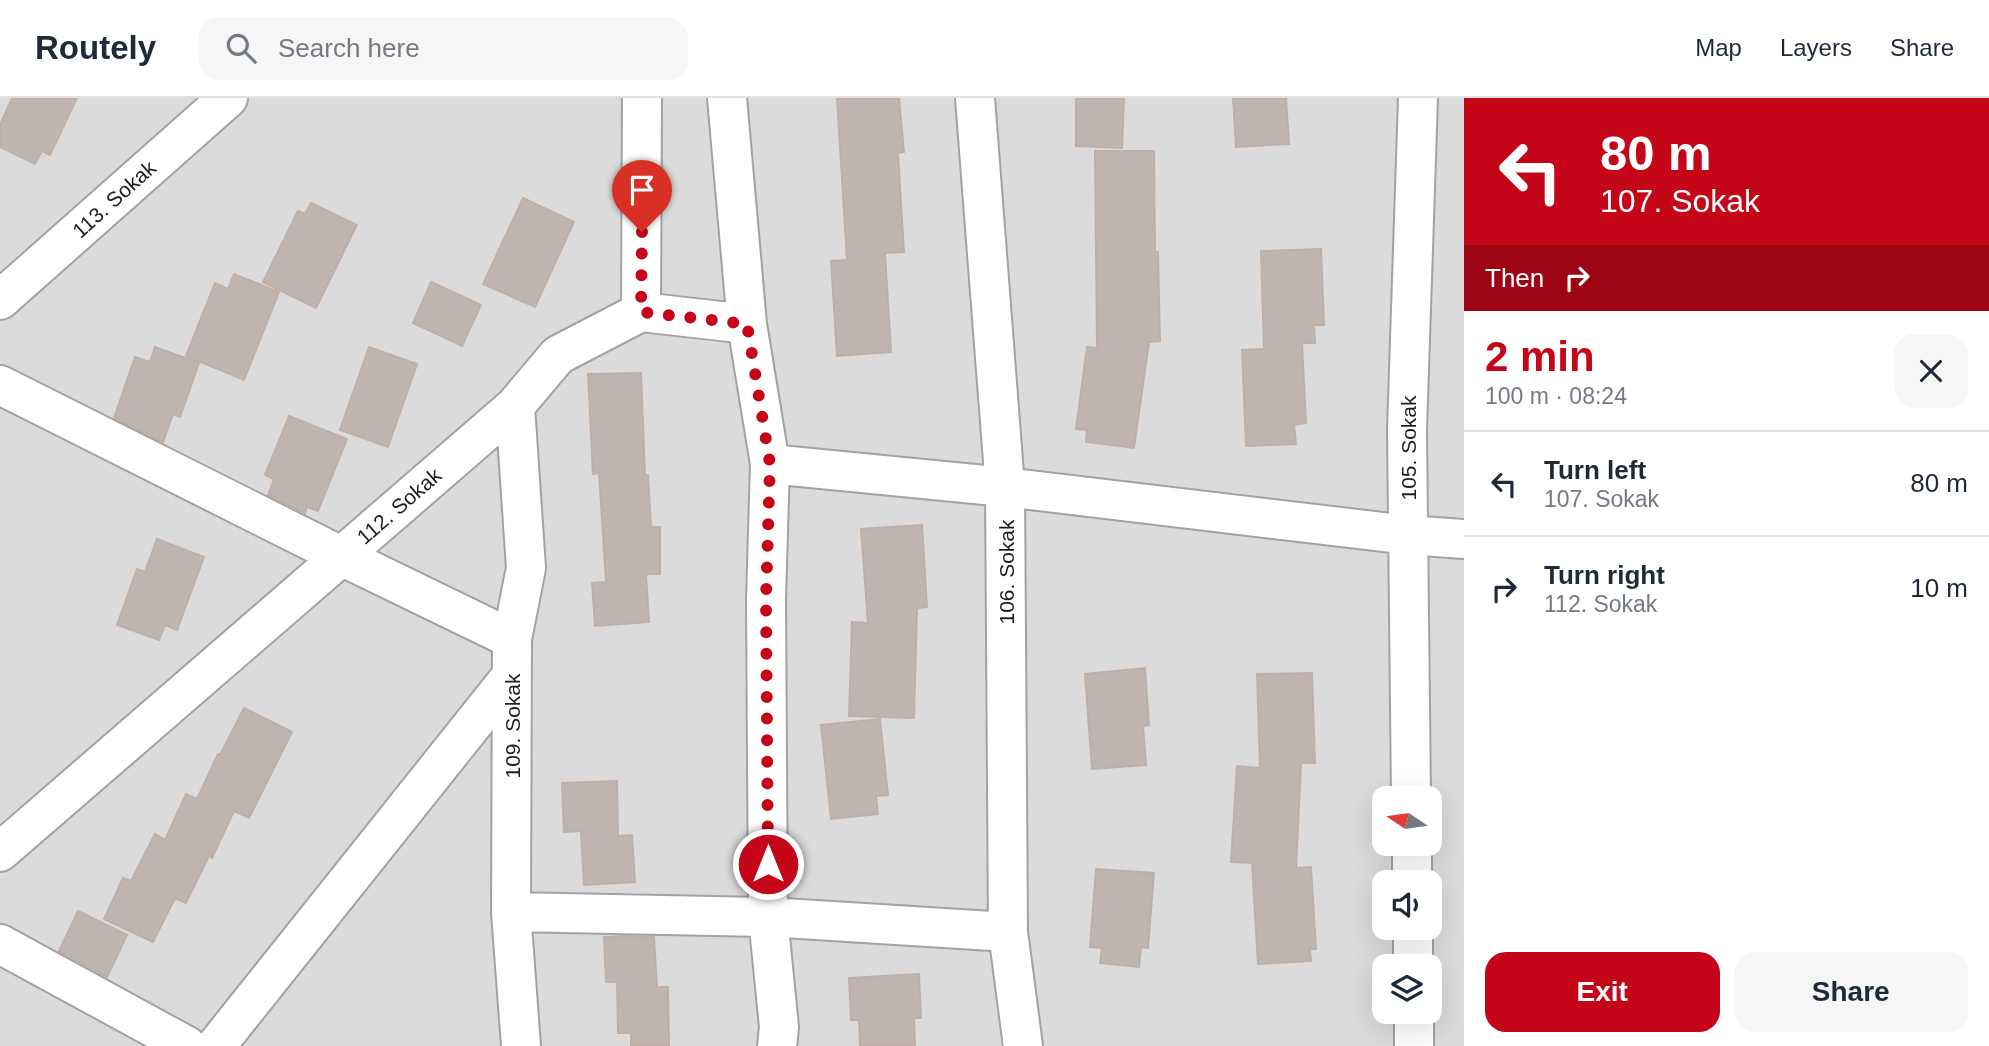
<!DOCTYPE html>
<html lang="en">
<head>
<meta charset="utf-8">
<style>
  :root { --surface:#fff; --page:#f6f6f7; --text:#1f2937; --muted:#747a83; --line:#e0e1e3; --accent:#c50619 }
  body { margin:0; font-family:Helvetica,sans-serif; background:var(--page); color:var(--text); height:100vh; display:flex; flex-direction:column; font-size:26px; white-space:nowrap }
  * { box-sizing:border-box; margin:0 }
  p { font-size:23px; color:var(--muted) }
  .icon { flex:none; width:38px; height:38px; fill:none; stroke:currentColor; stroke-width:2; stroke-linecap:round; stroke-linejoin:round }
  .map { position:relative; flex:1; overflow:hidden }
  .details { display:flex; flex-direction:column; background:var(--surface); width:525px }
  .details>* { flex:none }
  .hud { background:#c50619; color:#fff; overflow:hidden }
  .needle { width:46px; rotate:283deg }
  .controls { position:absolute; left:1372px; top:688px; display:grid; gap:14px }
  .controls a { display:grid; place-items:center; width:70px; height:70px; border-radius:14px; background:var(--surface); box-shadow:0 7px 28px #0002; font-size:35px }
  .pin { position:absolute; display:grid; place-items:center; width:60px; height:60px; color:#fff; margin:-72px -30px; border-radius:50% 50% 50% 0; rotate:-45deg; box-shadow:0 0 7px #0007 }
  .pin .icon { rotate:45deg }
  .me { position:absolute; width:77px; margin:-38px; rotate:0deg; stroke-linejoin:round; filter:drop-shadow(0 0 5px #0008) }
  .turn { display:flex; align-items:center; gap:24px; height:147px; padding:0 21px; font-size:32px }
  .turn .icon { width:91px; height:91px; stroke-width:2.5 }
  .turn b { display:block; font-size:49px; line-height:60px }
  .then { display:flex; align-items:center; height:66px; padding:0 21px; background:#0003; gap:14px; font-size:26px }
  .round { display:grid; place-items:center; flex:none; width:74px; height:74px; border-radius:21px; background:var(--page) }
  .headline { display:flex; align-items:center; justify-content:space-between; height:119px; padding:0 21px }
  h1 { font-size:42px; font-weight:700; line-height:52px; color:var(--accent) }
  .primary-button { display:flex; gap:14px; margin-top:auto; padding:14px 21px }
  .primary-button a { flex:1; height:80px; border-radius:21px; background:var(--accent); color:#fff; font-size:28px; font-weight:700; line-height:80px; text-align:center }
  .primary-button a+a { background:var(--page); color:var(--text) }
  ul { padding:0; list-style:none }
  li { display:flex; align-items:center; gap:21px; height:105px; padding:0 21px; border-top:2px solid var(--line) }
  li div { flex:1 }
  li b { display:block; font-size:26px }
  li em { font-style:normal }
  header { display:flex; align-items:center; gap:42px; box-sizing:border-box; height:98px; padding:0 35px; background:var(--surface); border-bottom:2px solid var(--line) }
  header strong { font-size:33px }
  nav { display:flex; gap:38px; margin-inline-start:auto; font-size:24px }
  .search { width:490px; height:63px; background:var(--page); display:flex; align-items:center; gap:18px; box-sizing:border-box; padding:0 24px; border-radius:21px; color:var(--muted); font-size:26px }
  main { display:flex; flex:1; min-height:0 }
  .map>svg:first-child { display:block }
  .residential { fill:#dcdbdb; fill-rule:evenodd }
  .building { fill:#bfb5b0; stroke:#bfafa7; stroke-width:2 }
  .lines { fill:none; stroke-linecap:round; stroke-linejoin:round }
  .minor-casing { stroke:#a2a2a2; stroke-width:42 }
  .minor { stroke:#fff; stroke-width:38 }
  .route { stroke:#c50619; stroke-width:12; stroke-dasharray:0 21.6 }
  .labels { text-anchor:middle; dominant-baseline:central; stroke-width:5; stroke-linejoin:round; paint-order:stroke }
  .street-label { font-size:21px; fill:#1e1e1e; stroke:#fff }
</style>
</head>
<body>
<header>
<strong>Routely</strong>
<div class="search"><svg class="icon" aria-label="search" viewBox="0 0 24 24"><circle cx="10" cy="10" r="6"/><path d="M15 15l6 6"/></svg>Search here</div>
<nav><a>Map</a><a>Layers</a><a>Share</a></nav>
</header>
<main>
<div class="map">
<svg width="1464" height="948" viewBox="0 0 1464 948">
  <rect width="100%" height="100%" fill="#eeeae4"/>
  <path class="residential" d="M0,0H1464V948H0ZM1384,700H1430V746H1384ZM1384,784H1430V830H1384ZM1384,868H1430V914H1384Z"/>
  <path class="building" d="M12,0H77L50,57L42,53L35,66L0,49V27Z
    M837,0H899L904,54L898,55L904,154L885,155L891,254L837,258L831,163L847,162Z
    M1076,0H1124L1122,50L1076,48Z
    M1233,0H1286L1289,46L1236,49Z
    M1095,53H1154L1155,154H1158L1160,243L1149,244L1134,350L1086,344L1087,332L1076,331L1087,249L1097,250Z
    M523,100L574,124L535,209L483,186Z
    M311,105L357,127L316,210L263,184L298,113L305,116Z
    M1321,151L1324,227H1314L1315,245H1302L1306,325L1294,327L1296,346L1246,348L1242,252L1264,251L1261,153Z
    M234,176L279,194L244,282L186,258L215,185L228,191Z
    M431,184L481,207L462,248L413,225Z
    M155,249L199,265L180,319L173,316L163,344L114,320L135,259L150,264Z
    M369,249L417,266L388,349L340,332Z
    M641,275L645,377H648L651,429H660V476H646L649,524L595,528L592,485L606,484L599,375L593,376L588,276Z
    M289,318L347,341L318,413L307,409L305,415L268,397L274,381L265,377Z
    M922,427L927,509L917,510L914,620L849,618L852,524L868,525L861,431Z
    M157,441L204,459L177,532L165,527L159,542L117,527L137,471L145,474Z
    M1145,570L1149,627L1143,628L1146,667L1092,671L1085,576Z
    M1312,575L1315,665H1301L1296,770L1311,769L1316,851H1310L1311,863L1258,866L1252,765L1231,764L1237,668L1260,670L1257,576Z
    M244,610L292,634L249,720L234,713L212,760L209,758L186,805L175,800L153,844L104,821L123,780L131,783L155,736L165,742L186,696L197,701L218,656L220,657Z
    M880,621L888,697L876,698L878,716L831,721L821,627Z
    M617,683L618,738L632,737L635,784L584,787L581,733L564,734L562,685Z
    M1096,771L1154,775L1148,850L1141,849L1139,869L1100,865L1102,850L1090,849Z
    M78,813L127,837L107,879L59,853Z
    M626,838L654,839L657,889H668L669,948H631V935H618L617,884H606L604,839Z
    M919,876L921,920H914L915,948H860L859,922H851L849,880Z"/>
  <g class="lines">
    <defs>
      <path id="minor" d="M727,0L747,226
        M975,0L1005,389L1008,834L1023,948
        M0,202L228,0
        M641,214L747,226L770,366L766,501L768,819L779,929L777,948
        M641,214L642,0
        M0,287L341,458L512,541
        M515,308L526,470L512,541L511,814L521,948
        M770,366L1005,389L1408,437L1464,441
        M1411,700L1407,332L1418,0
        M1412,746V784
        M0,754L515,308L558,257L641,214
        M511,814L768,819L1008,834
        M1413,830V868
        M0,846L187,948
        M1414,914V948
        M216,948L512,577"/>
    </defs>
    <use href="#minor" class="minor-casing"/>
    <use href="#minor" class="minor"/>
  </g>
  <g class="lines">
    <path class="route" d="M642,134L641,214L747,226L770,366L766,501L768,766"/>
  </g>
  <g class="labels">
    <g class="street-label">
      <text transform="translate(114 101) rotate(-42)">113. Sokak</text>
      <text transform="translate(1408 350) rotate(-90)">105. Sokak</text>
      <text transform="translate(399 408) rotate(-41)">112. Sokak</text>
      <text transform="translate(1006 474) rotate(-90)">106. Sokak</text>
      <text transform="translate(512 628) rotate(-90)">109. Sokak</text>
    </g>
  </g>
</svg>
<div class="controls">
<a><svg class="needle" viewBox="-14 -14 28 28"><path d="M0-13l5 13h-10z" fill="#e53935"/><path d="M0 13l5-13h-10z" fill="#747a83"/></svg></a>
<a><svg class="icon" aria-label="sound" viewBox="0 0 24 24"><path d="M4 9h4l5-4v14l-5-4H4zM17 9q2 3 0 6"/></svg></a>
<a><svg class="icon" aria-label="layers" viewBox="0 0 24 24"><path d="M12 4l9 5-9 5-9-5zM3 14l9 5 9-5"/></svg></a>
</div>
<div class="pin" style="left:642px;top:134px;background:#d93025"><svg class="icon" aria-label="arrive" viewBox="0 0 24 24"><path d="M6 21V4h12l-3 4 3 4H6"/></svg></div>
<svg class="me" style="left:768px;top:766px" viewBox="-20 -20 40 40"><circle r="17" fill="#c50619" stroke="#fff" stroke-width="3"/><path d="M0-11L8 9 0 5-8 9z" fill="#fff"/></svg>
</div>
<section class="details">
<div class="hud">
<div class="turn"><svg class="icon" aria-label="left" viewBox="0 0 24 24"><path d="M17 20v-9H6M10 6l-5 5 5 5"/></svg><div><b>80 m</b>107. Sokak</div></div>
<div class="then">Then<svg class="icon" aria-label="right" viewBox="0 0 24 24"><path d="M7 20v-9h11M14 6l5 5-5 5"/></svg></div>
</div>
<div class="headline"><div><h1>2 min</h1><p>100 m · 08:24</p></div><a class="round"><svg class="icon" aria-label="close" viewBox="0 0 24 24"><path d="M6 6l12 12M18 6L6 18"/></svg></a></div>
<ul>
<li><svg class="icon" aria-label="left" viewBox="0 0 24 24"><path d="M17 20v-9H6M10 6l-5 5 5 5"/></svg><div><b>Turn left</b><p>107. Sokak</p></div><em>80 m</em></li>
<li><svg class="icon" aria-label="right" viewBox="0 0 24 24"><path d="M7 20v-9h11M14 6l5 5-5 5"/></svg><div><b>Turn right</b><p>112. Sokak</p></div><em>10 m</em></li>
</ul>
<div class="primary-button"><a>Exit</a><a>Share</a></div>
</section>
</main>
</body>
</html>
